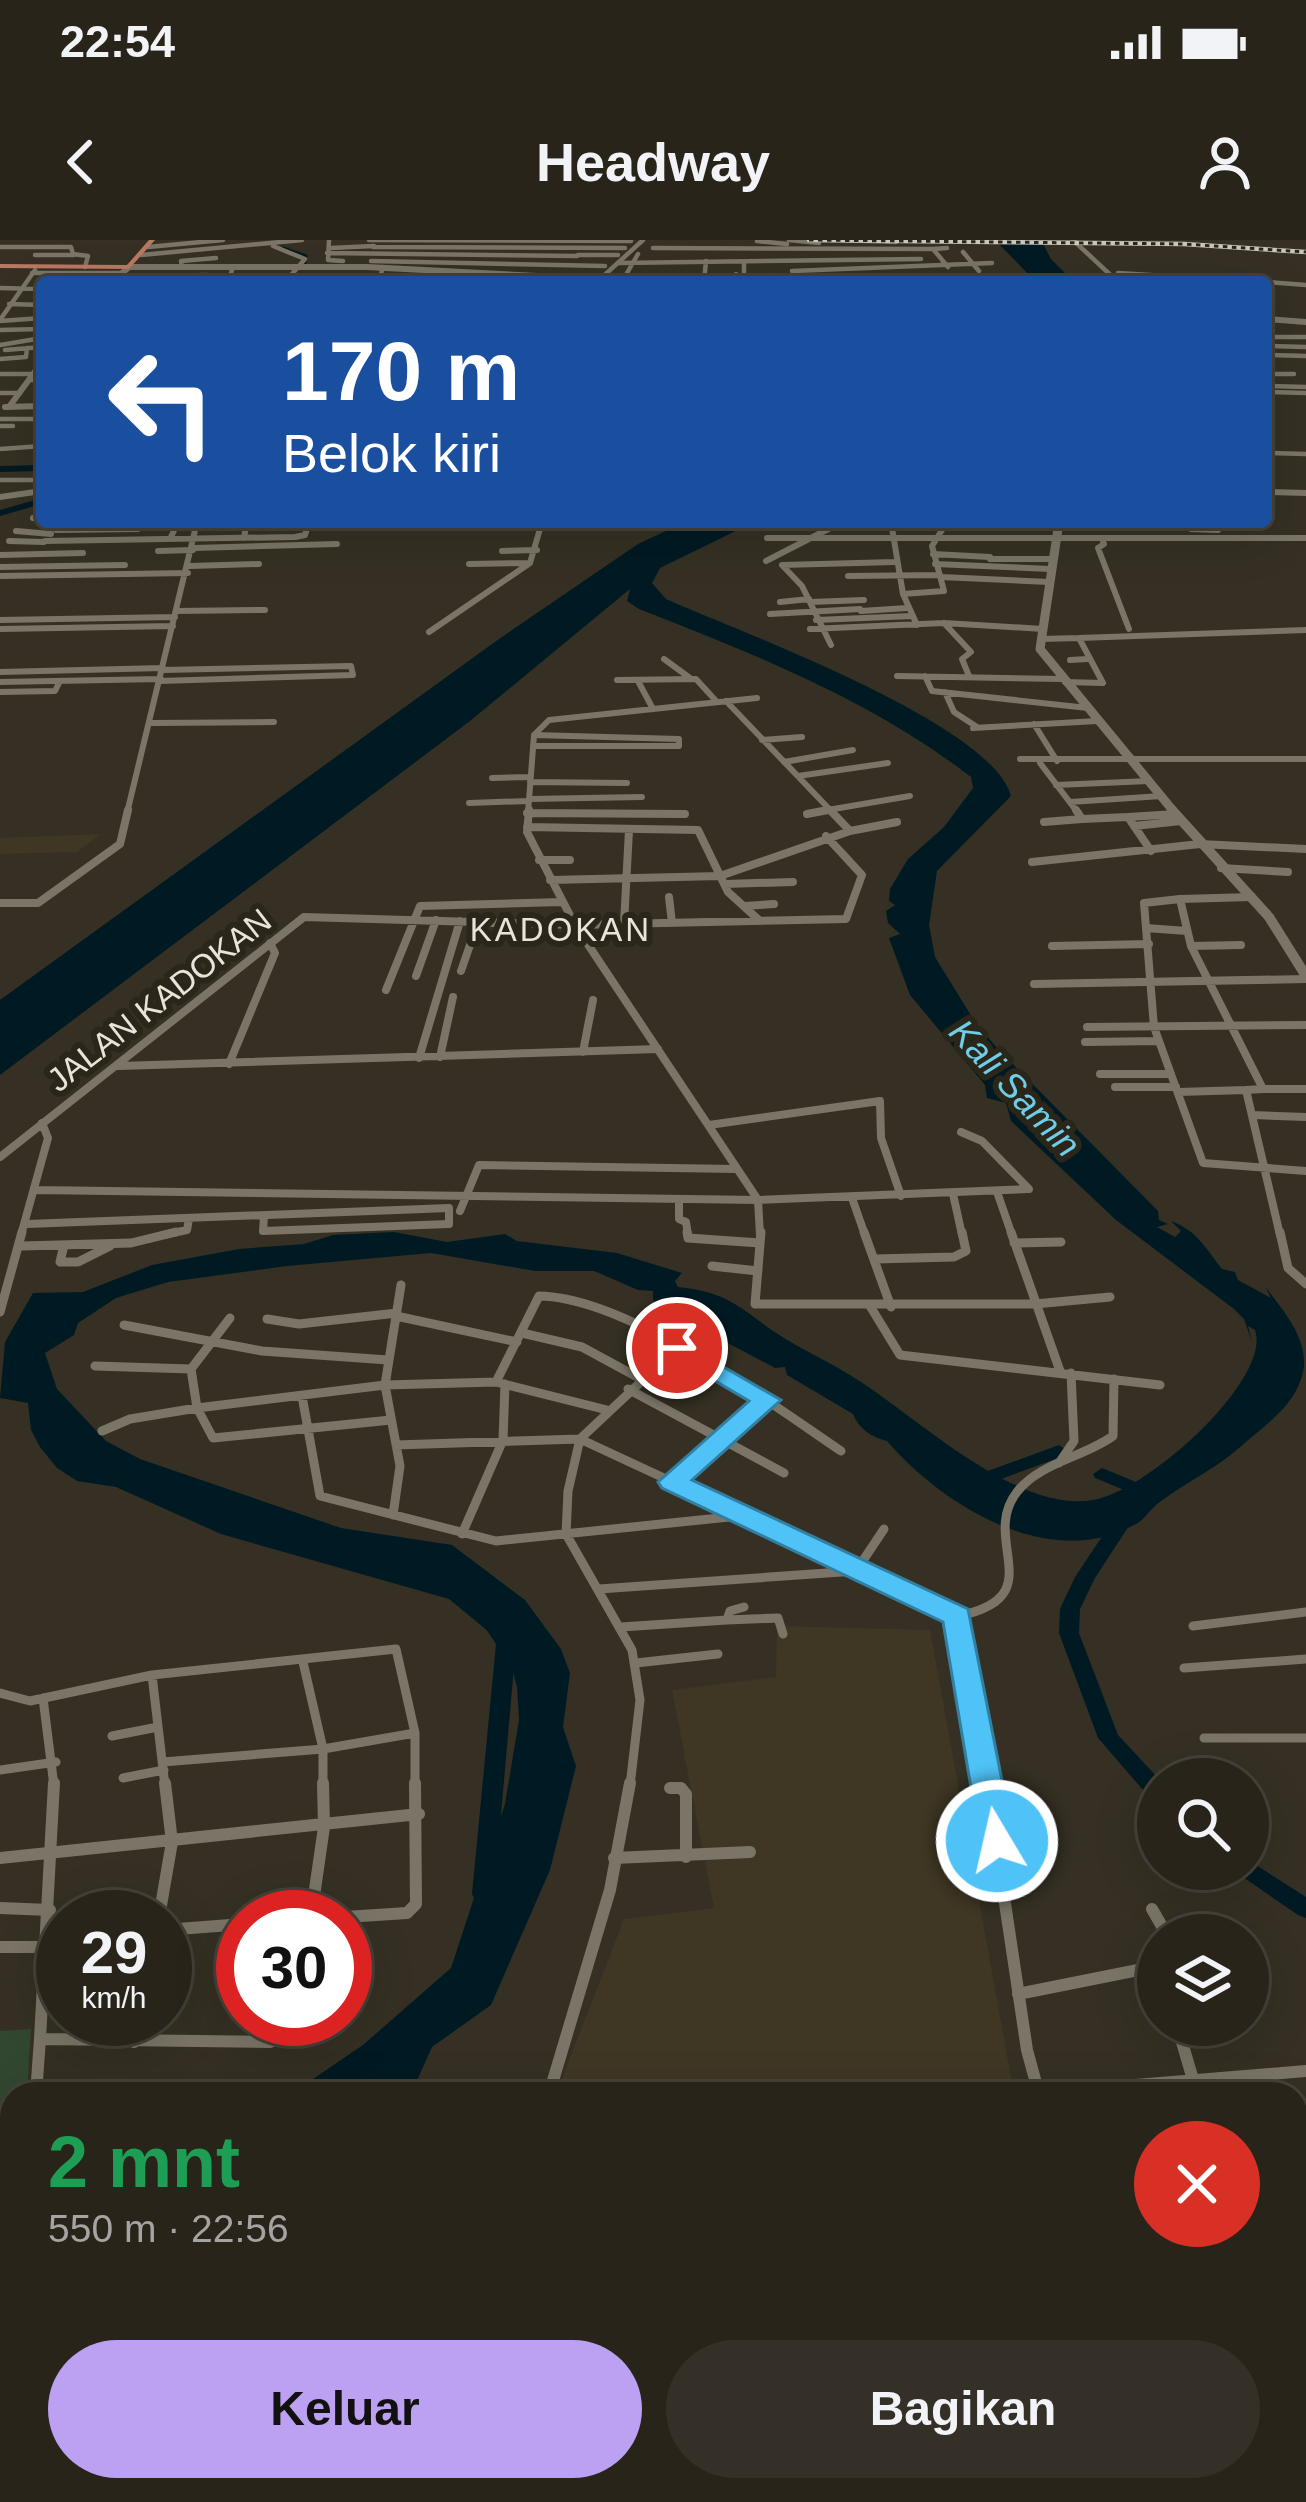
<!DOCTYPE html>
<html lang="id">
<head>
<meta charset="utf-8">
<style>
  :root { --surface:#28241a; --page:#343027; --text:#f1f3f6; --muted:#a5a4a2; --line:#444139; --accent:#bca0f2 }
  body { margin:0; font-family:Arial,sans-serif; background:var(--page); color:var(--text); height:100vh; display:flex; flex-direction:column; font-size:45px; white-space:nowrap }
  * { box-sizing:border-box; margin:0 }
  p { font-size:39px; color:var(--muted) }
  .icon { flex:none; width:66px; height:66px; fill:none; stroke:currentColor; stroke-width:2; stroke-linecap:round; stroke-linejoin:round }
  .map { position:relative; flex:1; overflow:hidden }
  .details { position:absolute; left:0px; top:1842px; width:1308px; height:420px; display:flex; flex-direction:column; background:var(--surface); border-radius:36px 36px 0 0; box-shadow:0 12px 48px #0002,0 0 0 3px var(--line) }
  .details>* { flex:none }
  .guide { position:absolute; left:36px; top:36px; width:1236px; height:252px; border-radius:12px; box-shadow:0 12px 48px #0002,0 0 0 3px var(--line); background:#1a4fa0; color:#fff; overflow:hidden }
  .tools { position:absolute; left:1137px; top:1518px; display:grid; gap:24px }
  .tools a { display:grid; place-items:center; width:132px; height:132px; border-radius:50%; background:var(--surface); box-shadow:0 12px 48px #0002,0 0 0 3px var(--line); font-size:60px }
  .speed { position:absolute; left:36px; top:1650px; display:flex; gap:24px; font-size:60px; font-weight:700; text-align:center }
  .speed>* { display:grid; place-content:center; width:156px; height:156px; border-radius:50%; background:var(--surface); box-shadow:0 12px 48px #0002,0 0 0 3px var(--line); line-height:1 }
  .speed small { font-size:30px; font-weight:400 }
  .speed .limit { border:18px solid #d22; background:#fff; color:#111 }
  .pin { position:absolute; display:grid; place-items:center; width:102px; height:102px; color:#fff; margin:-51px; border:6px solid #fff; border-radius:50%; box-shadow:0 3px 12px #0007 }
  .me { position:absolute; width:132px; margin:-66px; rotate:351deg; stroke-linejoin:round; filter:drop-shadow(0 0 9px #0008) }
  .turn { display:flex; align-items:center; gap:42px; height:252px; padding:0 48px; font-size:54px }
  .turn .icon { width:156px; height:156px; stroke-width:2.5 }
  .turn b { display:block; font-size:84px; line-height:102px }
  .round { display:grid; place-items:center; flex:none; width:126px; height:126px; border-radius:63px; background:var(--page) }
  .headline { display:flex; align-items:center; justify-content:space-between; height:204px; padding:0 48px }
  h1 { font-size:72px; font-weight:800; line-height:90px; color:#1e9e55 }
  .action { display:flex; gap:24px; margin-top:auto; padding:24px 48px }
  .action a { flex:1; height:138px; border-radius:72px; background:var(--accent); color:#111; font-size:48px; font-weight:800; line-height:138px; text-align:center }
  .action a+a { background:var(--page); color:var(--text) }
  .status { display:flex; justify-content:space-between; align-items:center; height:84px; padding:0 60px; background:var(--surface); direction:ltr }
  .status svg { height:33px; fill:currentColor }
  header { display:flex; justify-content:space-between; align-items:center; height:156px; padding:0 48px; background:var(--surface); font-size:54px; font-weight:800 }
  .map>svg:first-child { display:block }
  .built { fill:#3f3724 }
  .green { fill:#314730 }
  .water { fill:#001a23 }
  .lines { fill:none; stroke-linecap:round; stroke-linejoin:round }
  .stream { stroke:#001a23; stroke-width:3 }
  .river { fill:#001a23; fill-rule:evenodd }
  .street-far4 { stroke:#7b7567; stroke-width:4.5 }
  .street-far3 { stroke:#7b7567; stroke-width:6 }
  .street-far2 { stroke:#7b7567; stroke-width:8 }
  .street-far1 { stroke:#7b7567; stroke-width:9 }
  .street { stroke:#7b7567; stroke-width:12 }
  .secondary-far2 { stroke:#7b7567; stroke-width:6 }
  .secondary-far1 { stroke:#7b7567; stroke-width:9 }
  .secondary { stroke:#7b7567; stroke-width:10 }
  .primary { fill:#bb7861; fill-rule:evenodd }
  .rail-casing { stroke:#cac6bd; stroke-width:4.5 }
  .rail { stroke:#2b261a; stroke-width:3; stroke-dasharray:4.5; stroke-linecap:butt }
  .route { fill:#4fc3f7; stroke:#337fa1; stroke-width:3 }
  .labels { text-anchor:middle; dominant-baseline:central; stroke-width:12; stroke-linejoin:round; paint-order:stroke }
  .far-quarter-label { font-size:33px; letter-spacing:3px; fill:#e8e4dc; stroke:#2b261a }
  .street-label { font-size:33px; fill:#e8e4dc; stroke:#2b261a }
  .water-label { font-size:36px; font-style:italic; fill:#6ecde9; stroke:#2b261a }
</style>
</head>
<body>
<div class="status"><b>22:54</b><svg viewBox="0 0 49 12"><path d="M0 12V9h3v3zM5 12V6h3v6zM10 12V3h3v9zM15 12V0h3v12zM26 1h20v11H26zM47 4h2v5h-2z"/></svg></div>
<header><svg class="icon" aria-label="back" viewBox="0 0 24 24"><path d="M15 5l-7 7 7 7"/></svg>Headway<svg class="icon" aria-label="person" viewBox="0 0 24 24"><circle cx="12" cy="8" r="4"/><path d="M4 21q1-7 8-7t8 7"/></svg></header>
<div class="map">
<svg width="1306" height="2262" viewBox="0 0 1306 2262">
  <rect width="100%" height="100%" fill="#353023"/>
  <path class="built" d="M101,594L77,612L0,614V598Z
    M777,1386L930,1390L1014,1854H556L624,1679L714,1668L672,1450L776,1437Z
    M12,2172V2250H1086L1094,2262H0V2181Z"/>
  <path class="green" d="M31,1789L27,1854H12V1884L0,1886V1791Z"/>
  <path class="water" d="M995,0H1041L1051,19L1074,42H1036Z
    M685,282H754L660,328L652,343L666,359C737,391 992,483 1011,556L937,631L929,685L935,717L975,782L998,809L1158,971L1159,980L1168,984L1157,987L1175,997L1181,991L1171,981C1198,991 1206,1009 1222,1029L1235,1032L1238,1040L1271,1058L1265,1046C1282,1070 1306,1095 1304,1126C1299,1165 1265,1184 1239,1208C1213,1231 1182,1244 1156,1265C1149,1271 1144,1280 1136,1284C1050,1333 942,1265 887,1201C871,1197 859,1189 853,1174L787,1135L785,1127L775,1128L709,1093L715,1085L703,1074L696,1085L677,1079L697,1066L695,1062L676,1065L681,1058L661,1065L653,1060V1051L638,1050L594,1031H535L431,1013L287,1026L168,1042L116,1058L78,1083L74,1095L45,1113L57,1149L106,1201L140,1219L341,1288L452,1305L525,1360L561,1409L570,1433L563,1487L576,1526L550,1630L491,1765L432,1807L411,1854H291L363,1805L451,1728L505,1564L519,1480L517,1447L506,1406L449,1359L221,1294L116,1247L77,1241L57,1228L40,1207L31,1190L28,1163L0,1158L5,1102L33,1053L83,1052L152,1025L239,1009L304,1004L333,995L394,992L447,1002L505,994L517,1001L617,1013L682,1033L675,1041L678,1047C725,1052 737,1065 773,1091C801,1110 833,1123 861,1142C920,1180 1017,1273 1093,1260C1129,1254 1182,1210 1207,1184C1226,1164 1265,1119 1255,1090L1248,1086L1252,1102L1244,1079L1234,1069L1116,980L1011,881L1006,863L987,858L985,845L910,755L889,698L900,694L888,683L886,671L895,665L889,661L890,649L908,619L944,587L973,548L971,537C873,461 754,414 639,369L627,361L630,349L470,481L0,835V760L499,399L638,304Z"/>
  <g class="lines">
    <path class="stream" d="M283,8L306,16L305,23"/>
    <path class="river" d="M42,225V231L0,232V226Z
      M42,258V264L0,276V270Z
      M1059,1205L1068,1211L1066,1215L985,1245L978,1247L968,1241L971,1237Z
      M1102,1228L1153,1249L1156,1253L1146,1259L1095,1238L1093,1234Z
      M1126,1269L1136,1275L1095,1338L1080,1369L1079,1393L1118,1495L1159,1539L1158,1560L1150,1558L1098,1498L1059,1393L1060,1369L1075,1337L1119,1271Z
      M494,1379L501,1381L516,1404L494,1654L491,1660L483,1663L475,1660L472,1654L496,1404L484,1386L487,1381Z
      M1248,1620L1306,1657V1678L1298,1675L1240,1635L1237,1629H1248Z"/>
    <path class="street-far4" d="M329,0L328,20L343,21
      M369,0L631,1
      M789,0L819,3
      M841,0L896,2
      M1073,0L1118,42
      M757,1L787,4
      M273,6L305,19L285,42
      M0,7H71L73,14L88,16L85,27
      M148,7L223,0
      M373,7L625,8
      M331,8L374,6
      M653,8L933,9
      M947,8L933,9L948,27
      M963,12L979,31
      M327,13L577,16
      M35,15H74
      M141,15L302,0
      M578,15H618
      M371,21L605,26
      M744,22V42
      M619,23L921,19
      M182,27L181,21L216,18
      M792,31L992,23
      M32,33H123
      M1118,33L1264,42
      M771,35L772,42
      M118,37L207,35
      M407,39L424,42
      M838,39L1000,38L1007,42
      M623,40L638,14
      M598,41L643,0
      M228,42L233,27
      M310,42L362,39
      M361,42L379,41L383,27
      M704,42L706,21
      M733,42L736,34
      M1266,42L1306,45
      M0,48L42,49
      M9,64L42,65
      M0,80L35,30
      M0,81L42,78
      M0,90L42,89
      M1266,97H1306
      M0,105L42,98
      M1266,106L1306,107
      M5,110L42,107
      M1266,115L1306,116
      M0,119L26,117L27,108
      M0,134H33
      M1266,134H1294
      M29,140H42
      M1266,146L1306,147
      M1266,152L1306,153
      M0,153H20
      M0,179H42
      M0,186H13
      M0,209L42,206
      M1266,213L1306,214
      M0,240H42"/>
    <path class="street-far3" d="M1266,252L1306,253
      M0,257L42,251
      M33,278L42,279
      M218,282V287L246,286L244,298
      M891,282L903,354
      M1005,282L1058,285
      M1206,282H1216
      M1230,282L1247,286
      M1191,289L1218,290
      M56,290L138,289
      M16,291L51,294
      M767,298H1306
      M1102,298L1104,304L1098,308L1129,389
      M170,299L178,282
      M9,301L44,302
      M45,301L295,297L305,295L309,282
      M194,308L337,304
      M158,311L193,310
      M502,311L537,310
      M933,314L990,317
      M0,315L83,313
      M990,319H1052
      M766,321L842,282
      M469,324L530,323
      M935,324L1050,329
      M190,326L259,324
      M0,327L125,325
      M0,336L188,333
      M848,336L940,335
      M941,337L1049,342
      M780,362L809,359
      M810,362L864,360
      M176,371L265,370
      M861,371L907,368
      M770,374L860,369
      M0,380L175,377
      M816,380L912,376
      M944,383L971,412L962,419L969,436
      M917,385L903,354L944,351L932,306L947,282
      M0,389L173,386
      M810,389L944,383L1043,389
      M429,392L530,323L542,282
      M1079,398L1306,390
      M1040,399L1079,398L1103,443L1065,442
      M831,405L802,346L782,325L895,322
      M664,419L690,438
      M1070,420L1088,419
      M0,432L163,428
      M897,436L1062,439
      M925,436L932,451L1088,468
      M617,440L696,439L717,462
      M160,441L353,435L351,426L163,430
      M638,441L653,469
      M0,442L161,439
      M0,452L55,451L60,441
      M945,452L954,472L977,487
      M726,461L833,573
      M151,483L274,482
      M1034,484L1057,521
      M973,488L1097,481
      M762,500L802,497
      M533,506H679V499L534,495
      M1020,519H1306
      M784,522L853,510
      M1040,523L1078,573
      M798,536L888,523
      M492,538L530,537
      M530,542L627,543
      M1056,545L1149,541
      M529,559L642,557
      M1070,562L1162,556
      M469,563L528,561
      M127,573L197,282
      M527,573H590
      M528,573L534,495L549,480L757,458
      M810,573L910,556"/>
    <path class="street-far2" d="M529,570L527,592L575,685L758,960L760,995
      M1076,570L1082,579L1128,577
      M527,573L685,574
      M807,574L828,570
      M1044,582L1082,579
      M1134,586L1181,581
      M527,587L698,590L728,652L760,681
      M850,591L897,582
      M1151,611L1128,577L1176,574
      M539,620H570
      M1032,622L1200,604L1306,609
      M1221,628L1288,632
      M550,640L720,636L850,591L830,570
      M725,644L793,642
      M669,657L672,683
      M1252,657L1180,659L1191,706L1263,849L1246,850L1280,995
      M0,663H38L120,604L128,570
      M745,666L774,664
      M624,684L629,590
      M1146,688L1144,663L1180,659
      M1187,691L1146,688L1154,787L1203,923L1306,931
      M1052,706L1149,704
      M1191,706L1241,705
      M461,731L478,682
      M416,736L436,680
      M1034,744L1306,739
      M386,750L420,666L562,662
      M1087,787L1306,785
      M1085,802L1159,801
      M583,812L593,760
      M440,817L453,757
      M419,818L460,681
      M229,824L275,713L270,703
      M119,826L658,809
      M1100,834H1171
      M1115,847H1176
      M1263,849H1306
      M1178,852L1246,850
      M1253,875L1306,877
      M709,885L880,861L881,898L901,956
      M0,917L304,677L575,685L846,679L862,635L826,596
      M36,950L758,960L1029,949L982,901L961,892
      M997,952L1012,995
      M953,954L962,995
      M852,958L865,995
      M679,959V979L686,982L688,995
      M460,971L479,925L736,929
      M27,984L449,968V984L263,991L264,976
      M21,995L48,898L42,883
      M163,995L187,990L189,979"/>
    <path class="street-far1" d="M687,992L688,998L760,1003
      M761,992L755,1064H1035L1110,1057
      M864,992L891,1067
      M1011,992L1060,1131
      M1280,992L1288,1028L1306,1044
      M1014,1003L1061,1002
      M64,1005L60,1022H78L110,1006
      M22,1006L131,1003L176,992
      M875,1019L954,1017L966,1011L962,992
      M712,1026L758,1031
      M870,1066L900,1115L1160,1145
      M0,1072L22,992
      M396,1076L517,1102
      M267,1079L299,1084L397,1073
      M124,1085L262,1111L388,1120
      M522,1093L582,1107L641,1139
      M95,1126L191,1129L197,1168L213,1198L391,1180
      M191,1129L230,1078
      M496,1142L539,1056C627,1057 767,1161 841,1211
      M628,1149L784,1233
      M302,1156L320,1256L496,1301L739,1276
      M102,1191L130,1179L197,1168L385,1145L496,1142L607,1170
      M396,1205L580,1199L955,1373L988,1546
      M1059,1223L1074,1201L1071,1133
      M673,1242L767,1160
      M393,1275L400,1226L385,1145L401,1045
      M462,1294L503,1200L505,1144
      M599,1349L856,1331L884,1289
      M958,1376C1053,1357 979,1300 1017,1252C1039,1223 1084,1217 1113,1196L1114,1139
      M727,1380L778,1378L783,1394
      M1193,1386L1306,1372
      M621,1387L727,1380L730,1371L744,1367
      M303,1422L323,1509V1546
      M636,1423L718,1414
      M1184,1428L1306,1419
      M152,1435L165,1546
      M0,1453L30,1461L152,1435L396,1409L415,1493V1546
      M43,1458L54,1546
      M112,1496L158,1487
      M1204,1498H1306
      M163,1522L323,1509L415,1493
      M0,1530L56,1522
      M123,1538L164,1530
      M630,1546L640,1460L632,1410L566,1294L568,1251L580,1199L678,1107"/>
    <path class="street" d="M54,1543L40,1799L270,1802L281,1796L289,1779
      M987,1543L1027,1810L1039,1854
      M670,1548H681L686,1554V1617
      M0,1618L419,1574
      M614,1618L750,1612
      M0,1668L50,1670
      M1152,1669L1167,1695
      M159,1677L172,1602L165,1543
      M311,1677L324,1587L323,1543
      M345,1677L407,1673L416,1664L415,1543
      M165,1690L243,1684
      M0,1707H47
      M1018,1754L1158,1726
      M1177,1785L1194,1843
      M134,1802L138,1779
      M1039,1853L1306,1831
      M36,1854L40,1799
      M549,1854L610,1650L630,1543
      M0,1894L12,1891
      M1296,1991L1306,1990
      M1296,2020L1306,2044
      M1296,2094L1306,2093
      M1296,2184L1306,2182
      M1144,2250L1147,2262
      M413,2262L417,2250"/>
    <path class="secondary-far2" d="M112,42L129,27H367L653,42
      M1266,79L1306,82
      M5,167L42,166
      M9,167L42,122"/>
    <path class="secondary-far1" d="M1059,282L1040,409L1175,573"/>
    <path class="secondary" d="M1172,570L1269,677L1306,736"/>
    <path class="primary" d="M149,0H155L129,29L0,28V24L127,25Z"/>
    <defs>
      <path id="rail" d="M809,0L1184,4L1306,12"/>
    </defs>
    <use href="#rail" class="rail-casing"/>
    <use href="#rail" class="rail"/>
  </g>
  <path class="route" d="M677,1100L781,1160L692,1240L968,1369L1014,1601L1009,1610L997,1613L985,1610L980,1601L943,1382L662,1248L658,1242L749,1161L668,1113L664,1108L668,1102Z"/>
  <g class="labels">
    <g class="far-quarter-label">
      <text x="561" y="689">KADOKAN</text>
    </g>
    <g class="street-label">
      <text transform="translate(159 760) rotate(-38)">JALAN KADOKAN</text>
    </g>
    <g class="water-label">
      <text transform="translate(1015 848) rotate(47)">Kali Samin</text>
    </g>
  </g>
</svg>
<div class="tools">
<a><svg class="icon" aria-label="search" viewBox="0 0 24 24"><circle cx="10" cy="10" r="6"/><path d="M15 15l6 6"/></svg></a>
<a><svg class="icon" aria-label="layers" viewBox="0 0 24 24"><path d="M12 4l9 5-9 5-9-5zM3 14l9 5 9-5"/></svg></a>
</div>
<div class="speed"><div>29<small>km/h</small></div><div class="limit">30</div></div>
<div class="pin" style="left:677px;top:1108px;background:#d93025"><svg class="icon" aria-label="arrive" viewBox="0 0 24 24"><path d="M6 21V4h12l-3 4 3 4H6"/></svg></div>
<svg class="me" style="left:997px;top:1601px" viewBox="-20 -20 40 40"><circle r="17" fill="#4fc3f7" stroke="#fff" stroke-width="3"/><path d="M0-11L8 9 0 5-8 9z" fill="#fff"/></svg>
<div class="guide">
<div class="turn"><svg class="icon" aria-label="left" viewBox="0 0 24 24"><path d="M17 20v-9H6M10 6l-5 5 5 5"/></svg><div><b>170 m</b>Belok kiri</div></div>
</div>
<section class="details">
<div class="headline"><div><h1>2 mnt</h1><p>550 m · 22:56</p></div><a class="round" style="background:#d93025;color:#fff"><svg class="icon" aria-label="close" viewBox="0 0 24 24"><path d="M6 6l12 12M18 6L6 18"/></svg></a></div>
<div class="action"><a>Keluar</a><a>Bagikan</a></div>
</section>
</div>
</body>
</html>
